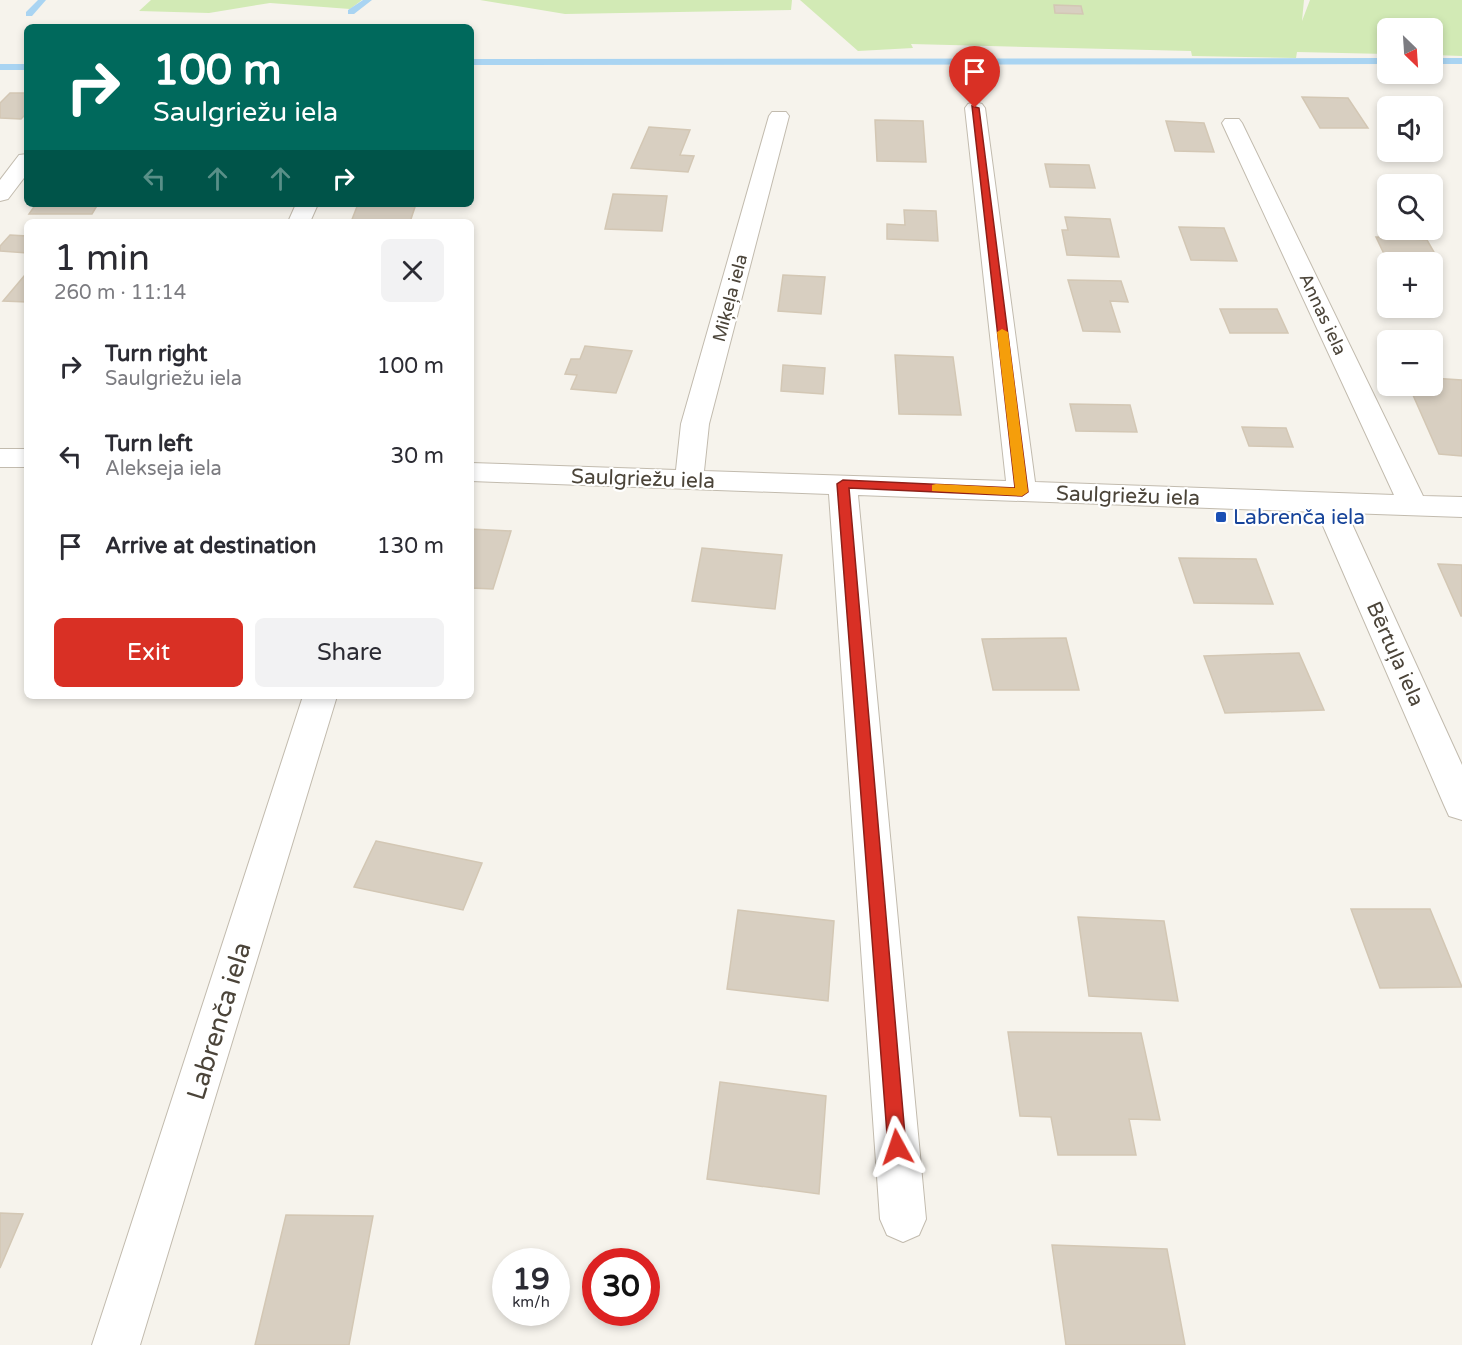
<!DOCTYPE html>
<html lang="en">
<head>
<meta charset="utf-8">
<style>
  :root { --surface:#fff; --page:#f2f2f3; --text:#2b2b33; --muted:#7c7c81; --accent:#d93025 }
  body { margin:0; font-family:"Varela Round",sans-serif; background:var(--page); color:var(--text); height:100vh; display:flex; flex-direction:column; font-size:22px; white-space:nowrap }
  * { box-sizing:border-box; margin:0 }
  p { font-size:20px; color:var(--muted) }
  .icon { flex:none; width:33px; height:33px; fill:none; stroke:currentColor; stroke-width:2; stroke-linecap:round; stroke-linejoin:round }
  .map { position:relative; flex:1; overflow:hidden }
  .side { position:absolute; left:24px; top:219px; width:450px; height:480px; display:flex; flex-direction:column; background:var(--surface); border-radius:9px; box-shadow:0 3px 9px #0003 }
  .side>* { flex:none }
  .hud { position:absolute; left:24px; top:24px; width:450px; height:183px; border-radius:9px; box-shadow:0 3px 9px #0003; background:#00695c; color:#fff; overflow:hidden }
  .needle { width:39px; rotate:155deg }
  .tools { position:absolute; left:1377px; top:18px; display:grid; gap:12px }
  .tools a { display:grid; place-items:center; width:66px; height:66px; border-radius:9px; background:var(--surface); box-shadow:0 3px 9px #0003; font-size:30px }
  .speed { position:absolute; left:492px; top:1248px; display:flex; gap:12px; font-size:30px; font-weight:700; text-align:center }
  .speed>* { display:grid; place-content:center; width:78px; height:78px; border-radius:50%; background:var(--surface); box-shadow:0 3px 9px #0003; line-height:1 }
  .speed small { font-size:15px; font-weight:400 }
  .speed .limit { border:9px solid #d22; background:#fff; color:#111 }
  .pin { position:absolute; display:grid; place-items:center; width:51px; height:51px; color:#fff; margin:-62px -26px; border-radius:50% 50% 50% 0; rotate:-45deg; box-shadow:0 0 6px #0007 }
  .pin .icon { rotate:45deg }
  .me { position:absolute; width:66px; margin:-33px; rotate:355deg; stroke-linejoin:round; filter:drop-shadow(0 0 4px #0008) }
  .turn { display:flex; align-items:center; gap:21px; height:126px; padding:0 30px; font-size:27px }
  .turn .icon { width:78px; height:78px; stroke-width:2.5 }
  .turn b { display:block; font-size:42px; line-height:51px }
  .lanes { display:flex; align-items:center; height:57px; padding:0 30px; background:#0003; justify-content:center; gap:30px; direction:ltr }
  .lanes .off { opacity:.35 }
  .round { display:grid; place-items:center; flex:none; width:63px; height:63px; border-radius:9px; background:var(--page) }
  .head { display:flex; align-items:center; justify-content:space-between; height:102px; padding:0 30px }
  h1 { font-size:36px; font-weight:600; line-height:45px }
  .button { display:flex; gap:12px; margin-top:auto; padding:12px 30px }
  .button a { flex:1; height:69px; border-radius:9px; background:var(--accent); color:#fff; font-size:24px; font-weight:600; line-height:69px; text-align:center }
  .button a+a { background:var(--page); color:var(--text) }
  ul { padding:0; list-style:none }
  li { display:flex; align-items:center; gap:18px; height:90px; padding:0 30px }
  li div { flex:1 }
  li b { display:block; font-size:22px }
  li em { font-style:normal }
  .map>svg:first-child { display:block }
  .green { fill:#d2eab5 }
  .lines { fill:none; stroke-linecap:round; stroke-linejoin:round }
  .stream { fill:#a9d4f2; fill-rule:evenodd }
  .building { fill:#d8cfc1; stroke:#d3c7b4; stroke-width:1.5 }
  .minor-casing { stroke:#c2bbae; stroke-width:2 }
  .minor { fill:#fff; fill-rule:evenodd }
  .route { fill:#d93025; stroke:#8d1f18; stroke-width:1.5 }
  .slow { fill:#f59e0b }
  .transit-dot { fill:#1a4fb4; stroke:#fff; stroke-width:2 }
  .labels { text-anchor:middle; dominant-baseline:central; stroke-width:4.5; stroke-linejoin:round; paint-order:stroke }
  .far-street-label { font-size:18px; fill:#4b4439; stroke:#fff }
  .street-label { font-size:21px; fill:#4b4439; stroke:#fff }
  .transit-label { font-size:21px; fill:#164399; stroke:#fff; text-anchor:start }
  .near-street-label { font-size:26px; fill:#4b4439; stroke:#fff }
</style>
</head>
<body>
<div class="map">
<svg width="1462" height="1345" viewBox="0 0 1462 1345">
  <rect width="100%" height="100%" fill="#f6f3ec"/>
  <path class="green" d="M151,0H362L350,9L270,3L209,13L139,11Z
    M480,0H792L791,10L565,14Z
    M800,0H1304L1302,21L1310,0H1462V56L1433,55L1432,28H1388L1387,54L1297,52L1296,58L1192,56L1191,51L911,44L913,48L858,51Z"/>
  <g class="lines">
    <path class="stream" d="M38,0H46L32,16H26V12Z
      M363,0H372L354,14H348V10Z
      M1388,58V64L471,65V59Z
      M1432,58H1462V64H1432Z
      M0,64H27V70H0Z"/>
  </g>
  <path class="building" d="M1054,5L1081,6L1083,14L1055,13Z
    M10,93H27V113L21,119L0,118V103Z
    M1302,97L1348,98L1368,128H1320Z
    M875,120L923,121L926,162L877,161Z
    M1166,121L1204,123L1214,152L1175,151Z
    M649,127L690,130L680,155L694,156L688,172L631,168Z
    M1045,164L1089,165L1095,188L1050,187Z
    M613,194L667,196L662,231L605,229Z
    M36,204H98L92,214H29Z
    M358,204H416L410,222H351Z
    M904,210L936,211L938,241L887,239V224L905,225Z
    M1065,217L1110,219L1119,257L1067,255L1062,230H1068Z
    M1179,227L1224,228L1237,261L1191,260Z
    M10,235L27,236V253L0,251V246Z
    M1376,237L1427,240L1438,259L1385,256Z
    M25,275L27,302L3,301Z
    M783,275L825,277L821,314L778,311Z
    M1068,280L1121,281L1128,302L1110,301L1120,332L1083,331Z
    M1220,309H1277L1288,333H1230Z
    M585,346L632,351L616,393L571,389L577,375L565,374L571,359H580Z
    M895,355L953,357L961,415L899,414Z
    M783,365L825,368L823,394L781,391Z
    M1432,378L1462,380V456L1439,454L1409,386H1432Z
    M1070,404L1130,405L1137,432L1076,431Z
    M1242,427L1286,428L1293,447L1249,446Z
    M471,529L511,531L493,589L471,588Z
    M702,548L782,555L775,609L692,601Z
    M1179,558L1256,559L1273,604L1194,603Z
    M1438,564L1462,565V616H1461Z
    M1066,638L1079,690H993L982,639Z
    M1299,653L1324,710L1225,713L1204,656Z
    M376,841L482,863L463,910L354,887Z
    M1351,909H1430L1462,987L1380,988Z
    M738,910L834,921L828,1001L727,989Z
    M1078,917L1164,921L1178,1001L1089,996Z
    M1008,1032L1141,1033L1160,1120L1129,1119L1136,1155H1058L1051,1117L1020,1116Z
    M720,1082L826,1096L819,1194L707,1179Z
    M0,1213L23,1214L0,1268Z
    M286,1215L373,1216L349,1345H255Z
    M1052,1245L1167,1249L1185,1345H1066Z"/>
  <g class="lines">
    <defs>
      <path id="minor" d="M975,102L982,104L985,108L1035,482L1394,495L1222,123L1225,119H1239L1242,123L1423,496L1462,497V517L1347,513L1462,765V820L1449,816L1444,805L1317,512L858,495L926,1219L919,1235L903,1242L887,1235L880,1219L829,494L471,481V463L676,470L681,424L769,116L772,112H786L789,116L709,424L704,471L1006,481L965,108L968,104Z
        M27,154V174L8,199L0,201V180L19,155Z
        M296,204H318L310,222H288Z
        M0,449H27V467H0Z
        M303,696H337L140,1345H92Z"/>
    </defs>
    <use href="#minor" class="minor-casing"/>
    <use href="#minor" class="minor"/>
  </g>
  <path class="route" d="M972,106L979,108L1028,492L1022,496L849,488L906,1147L903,1154L897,1156L891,1154L888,1147L837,484L843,480L1015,488Z"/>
  <path class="slow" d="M1002,329L1008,332L1028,492L1022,496L932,491V485L936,484L1015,488L997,332Z"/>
  <rect class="transit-dot" x="1215" y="511" width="12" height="12" rx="3"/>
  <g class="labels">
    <g class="far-street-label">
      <text transform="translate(730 298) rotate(-75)">Miķeļa iela</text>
      <text transform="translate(1323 314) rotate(65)">Annas iela</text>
    </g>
    <g class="street-label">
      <text transform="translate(643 479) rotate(2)">Saulgriežu iela</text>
      <text transform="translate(1128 496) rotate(2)">Saulgriežu iela</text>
      <text transform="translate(1395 654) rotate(66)">Bērtuļa iela</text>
    </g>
    <g class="transit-label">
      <text x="1233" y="517">Labrenča iela</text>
    </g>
    <g class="near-street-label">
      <text transform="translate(219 1021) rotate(-73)">Labrenča iela</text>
    </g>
  </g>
</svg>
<div class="tools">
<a><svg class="needle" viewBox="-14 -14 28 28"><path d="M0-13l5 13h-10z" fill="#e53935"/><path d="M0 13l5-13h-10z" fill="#7c7c81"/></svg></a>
<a><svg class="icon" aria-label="sound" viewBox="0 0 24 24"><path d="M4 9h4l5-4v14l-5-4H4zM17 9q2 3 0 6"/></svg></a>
<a><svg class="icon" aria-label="search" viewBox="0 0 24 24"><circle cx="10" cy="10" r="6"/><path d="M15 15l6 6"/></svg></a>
<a>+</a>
<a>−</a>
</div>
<div class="speed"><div>19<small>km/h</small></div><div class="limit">30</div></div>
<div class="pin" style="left:975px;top:108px;background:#d93025"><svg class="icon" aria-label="arrive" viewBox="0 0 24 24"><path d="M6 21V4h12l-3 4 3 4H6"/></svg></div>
<svg class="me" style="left:897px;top:1147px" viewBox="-20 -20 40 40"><path d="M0-17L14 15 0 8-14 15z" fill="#d93025" stroke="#fff" stroke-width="4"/></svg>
<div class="hud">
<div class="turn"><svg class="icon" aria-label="right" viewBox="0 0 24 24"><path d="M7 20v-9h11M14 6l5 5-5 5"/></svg><div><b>100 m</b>Saulgriežu iela</div></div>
<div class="lanes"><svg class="icon off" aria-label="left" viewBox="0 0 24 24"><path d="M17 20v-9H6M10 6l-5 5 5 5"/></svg><svg class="icon off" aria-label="ahead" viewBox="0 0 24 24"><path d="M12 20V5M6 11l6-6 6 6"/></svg><svg class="icon off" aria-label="ahead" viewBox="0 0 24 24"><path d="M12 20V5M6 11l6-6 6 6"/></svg><svg class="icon" aria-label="right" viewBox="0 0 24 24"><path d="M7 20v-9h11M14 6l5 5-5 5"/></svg></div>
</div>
<section class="side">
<div class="head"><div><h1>1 min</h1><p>260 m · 11:14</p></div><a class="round"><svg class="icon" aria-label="close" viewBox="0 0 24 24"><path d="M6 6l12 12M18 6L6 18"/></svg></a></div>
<ul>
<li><svg class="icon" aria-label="right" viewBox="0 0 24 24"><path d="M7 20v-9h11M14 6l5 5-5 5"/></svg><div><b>Turn right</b><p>Saulgriežu iela</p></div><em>100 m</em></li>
<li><svg class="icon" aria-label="left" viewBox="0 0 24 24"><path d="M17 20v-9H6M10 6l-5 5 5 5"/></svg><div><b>Turn left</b><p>Alekseja iela</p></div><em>30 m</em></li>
<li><svg class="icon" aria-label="arrive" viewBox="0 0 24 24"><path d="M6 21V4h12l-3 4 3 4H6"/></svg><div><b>Arrive at destination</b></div><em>130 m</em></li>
</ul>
<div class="button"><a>Exit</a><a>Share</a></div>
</section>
</div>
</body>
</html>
